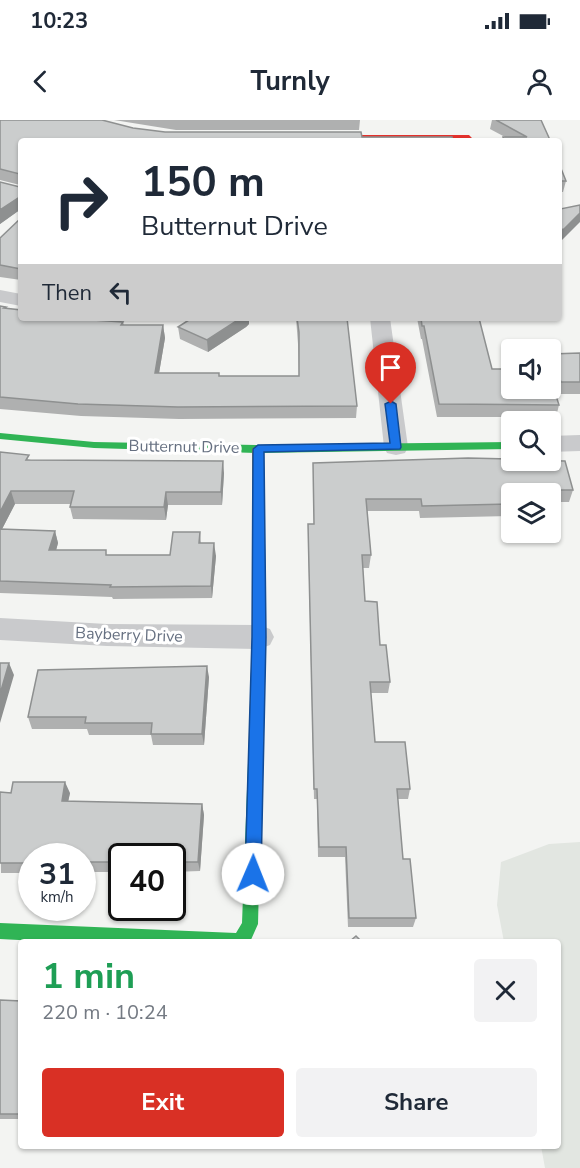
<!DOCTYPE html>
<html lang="en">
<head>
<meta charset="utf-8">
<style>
  :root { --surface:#fff; --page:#f2f2f3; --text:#1f2937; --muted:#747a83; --accent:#d93025 }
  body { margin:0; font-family:"Nunito Sans",sans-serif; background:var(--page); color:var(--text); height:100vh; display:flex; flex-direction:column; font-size:22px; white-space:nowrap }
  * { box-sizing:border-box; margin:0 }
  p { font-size:20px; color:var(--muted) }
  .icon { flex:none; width:33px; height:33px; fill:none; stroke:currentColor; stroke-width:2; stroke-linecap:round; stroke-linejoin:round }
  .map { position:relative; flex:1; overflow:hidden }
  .sheet { position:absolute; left:18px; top:819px; width:543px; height:210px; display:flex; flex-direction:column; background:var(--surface); border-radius:6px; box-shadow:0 2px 4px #0004 }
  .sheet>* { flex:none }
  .banner { position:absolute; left:18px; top:18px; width:544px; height:183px; border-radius:6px; box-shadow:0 2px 4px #0004; background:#fff; color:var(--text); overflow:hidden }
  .fabs { position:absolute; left:501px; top:219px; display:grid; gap:12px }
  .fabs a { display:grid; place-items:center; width:60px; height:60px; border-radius:6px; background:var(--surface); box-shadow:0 2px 4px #0004; font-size:30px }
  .speed { position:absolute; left:18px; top:723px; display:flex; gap:12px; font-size:30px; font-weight:700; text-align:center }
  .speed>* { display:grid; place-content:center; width:78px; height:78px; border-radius:50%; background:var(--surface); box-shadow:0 2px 4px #0004; line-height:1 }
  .speed small { font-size:15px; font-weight:400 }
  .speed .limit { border:3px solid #111; border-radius:9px; background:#fff; color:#111 }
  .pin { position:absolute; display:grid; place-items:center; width:51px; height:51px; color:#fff; margin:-62px -26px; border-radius:50% 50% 50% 0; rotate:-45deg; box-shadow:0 0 6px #0007 }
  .pin .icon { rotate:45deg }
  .me { position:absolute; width:66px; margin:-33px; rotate:1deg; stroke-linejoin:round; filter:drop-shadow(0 0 4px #0008) }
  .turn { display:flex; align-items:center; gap:21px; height:126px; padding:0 24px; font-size:27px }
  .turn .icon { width:78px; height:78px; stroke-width:2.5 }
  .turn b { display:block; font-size:42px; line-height:51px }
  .then { display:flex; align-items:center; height:57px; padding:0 24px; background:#0003; gap:12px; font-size:22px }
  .round { display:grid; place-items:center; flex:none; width:63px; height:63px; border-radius:6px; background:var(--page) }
  .overview { display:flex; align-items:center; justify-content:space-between; height:102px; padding:0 24px }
  h1 { font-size:36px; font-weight:700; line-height:45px; color:#1e9e55 }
  .button { display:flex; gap:12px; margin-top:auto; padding:12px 24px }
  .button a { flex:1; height:69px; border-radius:6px; background:var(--accent); color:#fff; font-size:24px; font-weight:700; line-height:69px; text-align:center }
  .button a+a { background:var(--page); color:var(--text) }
  .status { display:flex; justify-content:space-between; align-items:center; height:42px; padding:0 30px; background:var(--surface); direction:ltr }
  .status svg { height:16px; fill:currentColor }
  header { display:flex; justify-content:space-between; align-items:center; height:78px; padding:0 24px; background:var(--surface); font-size:27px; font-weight:700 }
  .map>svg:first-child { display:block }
  .green { fill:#e2e6e1 }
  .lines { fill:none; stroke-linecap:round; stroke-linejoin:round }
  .street { fill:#c9cacc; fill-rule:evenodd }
  .fast { fill:#30b455; fill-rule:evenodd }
  .slow { fill:#ff9f0a; fill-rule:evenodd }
  .jam { fill:#e5322d; fill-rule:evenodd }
  .wall { fill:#afb0b0 }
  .shaded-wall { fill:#8e9090 }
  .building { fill:#cbcdcd; stroke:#8e9090; stroke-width:1.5 }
  .route { fill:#1a73e8; stroke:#114b97; stroke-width:1.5 }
  .labels { text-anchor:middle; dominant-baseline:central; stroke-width:6; stroke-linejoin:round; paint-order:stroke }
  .street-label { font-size:16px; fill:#667081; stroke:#fff }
</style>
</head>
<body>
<div class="status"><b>10:23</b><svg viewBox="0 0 49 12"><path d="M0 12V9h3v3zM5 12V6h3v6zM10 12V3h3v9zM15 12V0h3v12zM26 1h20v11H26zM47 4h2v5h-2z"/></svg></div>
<header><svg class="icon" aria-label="back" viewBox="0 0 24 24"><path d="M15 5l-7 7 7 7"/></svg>Turnly<svg class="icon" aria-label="person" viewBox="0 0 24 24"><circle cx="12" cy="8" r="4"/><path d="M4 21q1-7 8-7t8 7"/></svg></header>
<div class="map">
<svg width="580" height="1048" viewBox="0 0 580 1048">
  <rect width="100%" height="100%" fill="#f3f4f2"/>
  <path class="green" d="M580,722V1048H545L541,1026H558V822H504L497,785L501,742L549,724Z"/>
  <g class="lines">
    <path class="street" d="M0,170L21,174V186L0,182Z
      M370,198H390L408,327L405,333L396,335L387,333L384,327Z
      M580,315V331L550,332V316Z
      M0,498L107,504L259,505L270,509L274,517L270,525L259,529L107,526L0,520Z"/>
    <path class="fast" d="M0,313L94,322L258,325L512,322V329L258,333L94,328L0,319Z
      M255,637L260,638L262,643L258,804L250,822H57L0,819V803L236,813L242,803L248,643L250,638Z"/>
    <path class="slow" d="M258,325L264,329L266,517L262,643L260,648L255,649L250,648L248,643L252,517V329Z"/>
    <path class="jam" d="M321,15H469L475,21L466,19H318V15Z"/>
  </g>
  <path class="wall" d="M0,0L21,21V89L0,104V62L20,67V65L0,60Z
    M114,0H360L359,10H176Z
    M492,0H541L550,20V21H502L503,17H505L490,9Z
    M560,46L566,61L563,72H560Z
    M21,98V160L0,157V118Z
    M0,186L6,188L81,198V199L123,202L124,205H163L165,218L159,253H219V256H299L298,224L296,198H347L357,286L356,298L179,299L81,296L0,289Z
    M417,198H479L492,249L559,285L556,297H437L422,219H421Z
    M249,204L246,207L208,232L180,219L178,207Z
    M580,233V274H557L550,254L551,234Z
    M0,332L31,340L224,353L222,385H168L166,400L73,399L70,387V384H15L2,409L55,411L58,423L56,430L108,435H170L200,412L201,423L216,436L212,478L113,479L112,477L0,473Z
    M313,343L573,370L569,382H550V374H512V396L420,398L419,391H367L371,435L369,448H363L365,481L380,525L390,562L388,573H371L375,622L410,669L408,679H398L403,739L416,798L413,807H348L345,737H318L317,679H314L308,417V404H314Z
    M209,557L204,625H153L151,615H89L87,609H32L28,597Z
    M0,672L70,673L68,681L202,684L204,695L200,751L172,752V736H122V752H82V736H32V753H1Z
    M0,880L21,881V999H0Z"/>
  <path class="shaded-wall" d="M21,76V89L0,104V90Z
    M580,93V102L561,121H560V110Z
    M241,198H249V204L246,207L208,232L207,220Z
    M163,205L165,218L157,265L155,253Z
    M223,341L224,353L222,385L221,372Z
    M11,371L15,384L0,413V392Z
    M166,372L168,385L166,400L164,387Z
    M55,411L58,423L53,442L49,430Z
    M214,423L216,436L212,478L211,466Z
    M9,543L14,555L0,603V574Z
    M207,546L209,557L204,625L202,614Z
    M65,662L70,673L66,692L62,681Z
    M202,684L204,695L200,751L198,742Z"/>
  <path class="building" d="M0,0H102L133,8L165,12H361L362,17H452L453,21H21V76L0,90V62L20,67V54L0,49Z
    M496,0H541L550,20H548V21H504L503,17H527Z
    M560,46L566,61H560Z
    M580,85V93L564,109L560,110V89Z
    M21,98V149L0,145V118Z
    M0,186L6,187L4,188L21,190V198H80L79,199L123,202L121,205H163L155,253H219V256H299V212L297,198H347L357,286L178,287L78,284L0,277Z
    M192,198H241L207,220L178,207Z
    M421,198H479L492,249H512V268H550V257L559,285L439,284L424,206H422Z
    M580,233V262H561L551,234Z
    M0,332L29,335L26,340L223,341L221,372H166L164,387H70L74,371H11L0,392Z
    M468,338L512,339V340L565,341L573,370H516L517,374H512V384L422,386L421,379H366L371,435H362L365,481L377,482L380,525H386L390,562H370L375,622H405L410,669H397L403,739H410L416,798H349L346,727H319L317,669H314L308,404H314L313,343Z
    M0,409L55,411L49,430H106V435H170L173,412H200L199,423H214L211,466L110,467L111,465L0,461Z
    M0,543H9L0,574Z
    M207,546L202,614H151L152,603H85L86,597H28L38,550Z
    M13,662H65L62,681L202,684L198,742H172V736H122V742H82V736H32V743H0V672L11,673Z
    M356,816L362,822H349Z
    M0,880L21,881V994H0Z"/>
  <path class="route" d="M391,281L396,284L401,327L400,329L264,332L266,517L261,754L259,759L253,762L247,759L245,754L252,517L253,329L258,325L390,323L385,284Z"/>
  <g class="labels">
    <g class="street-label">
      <text transform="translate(184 327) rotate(1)">Butternut Drive</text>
      <text transform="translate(129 515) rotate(2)">Bayberry Drive</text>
    </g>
  </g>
</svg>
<div class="fabs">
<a><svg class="icon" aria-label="sound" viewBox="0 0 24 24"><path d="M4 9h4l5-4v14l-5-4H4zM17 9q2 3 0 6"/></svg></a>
<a><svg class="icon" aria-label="search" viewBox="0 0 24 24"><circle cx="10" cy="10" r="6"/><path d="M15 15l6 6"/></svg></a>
<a><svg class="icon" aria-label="layers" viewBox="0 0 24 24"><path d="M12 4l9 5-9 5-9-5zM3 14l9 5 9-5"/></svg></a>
</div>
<div class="speed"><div>31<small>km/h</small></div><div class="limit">40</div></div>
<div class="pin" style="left:391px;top:284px;background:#d93025"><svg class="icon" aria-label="arrive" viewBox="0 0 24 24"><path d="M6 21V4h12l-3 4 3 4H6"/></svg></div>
<svg class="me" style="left:253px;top:754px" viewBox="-20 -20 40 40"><circle r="19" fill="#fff"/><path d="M0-13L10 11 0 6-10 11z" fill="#1a73e8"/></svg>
<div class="banner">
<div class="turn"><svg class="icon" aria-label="right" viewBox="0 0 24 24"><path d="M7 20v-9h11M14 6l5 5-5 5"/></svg><div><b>150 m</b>Butternut Drive</div></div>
<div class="then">Then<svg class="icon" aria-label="left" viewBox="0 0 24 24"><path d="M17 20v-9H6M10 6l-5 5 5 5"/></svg></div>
</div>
<section class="sheet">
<div class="overview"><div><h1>1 min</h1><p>220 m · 10:24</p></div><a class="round"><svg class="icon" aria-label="close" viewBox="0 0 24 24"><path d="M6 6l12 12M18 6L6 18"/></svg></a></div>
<div class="button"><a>Exit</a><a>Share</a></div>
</section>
</div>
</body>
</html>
